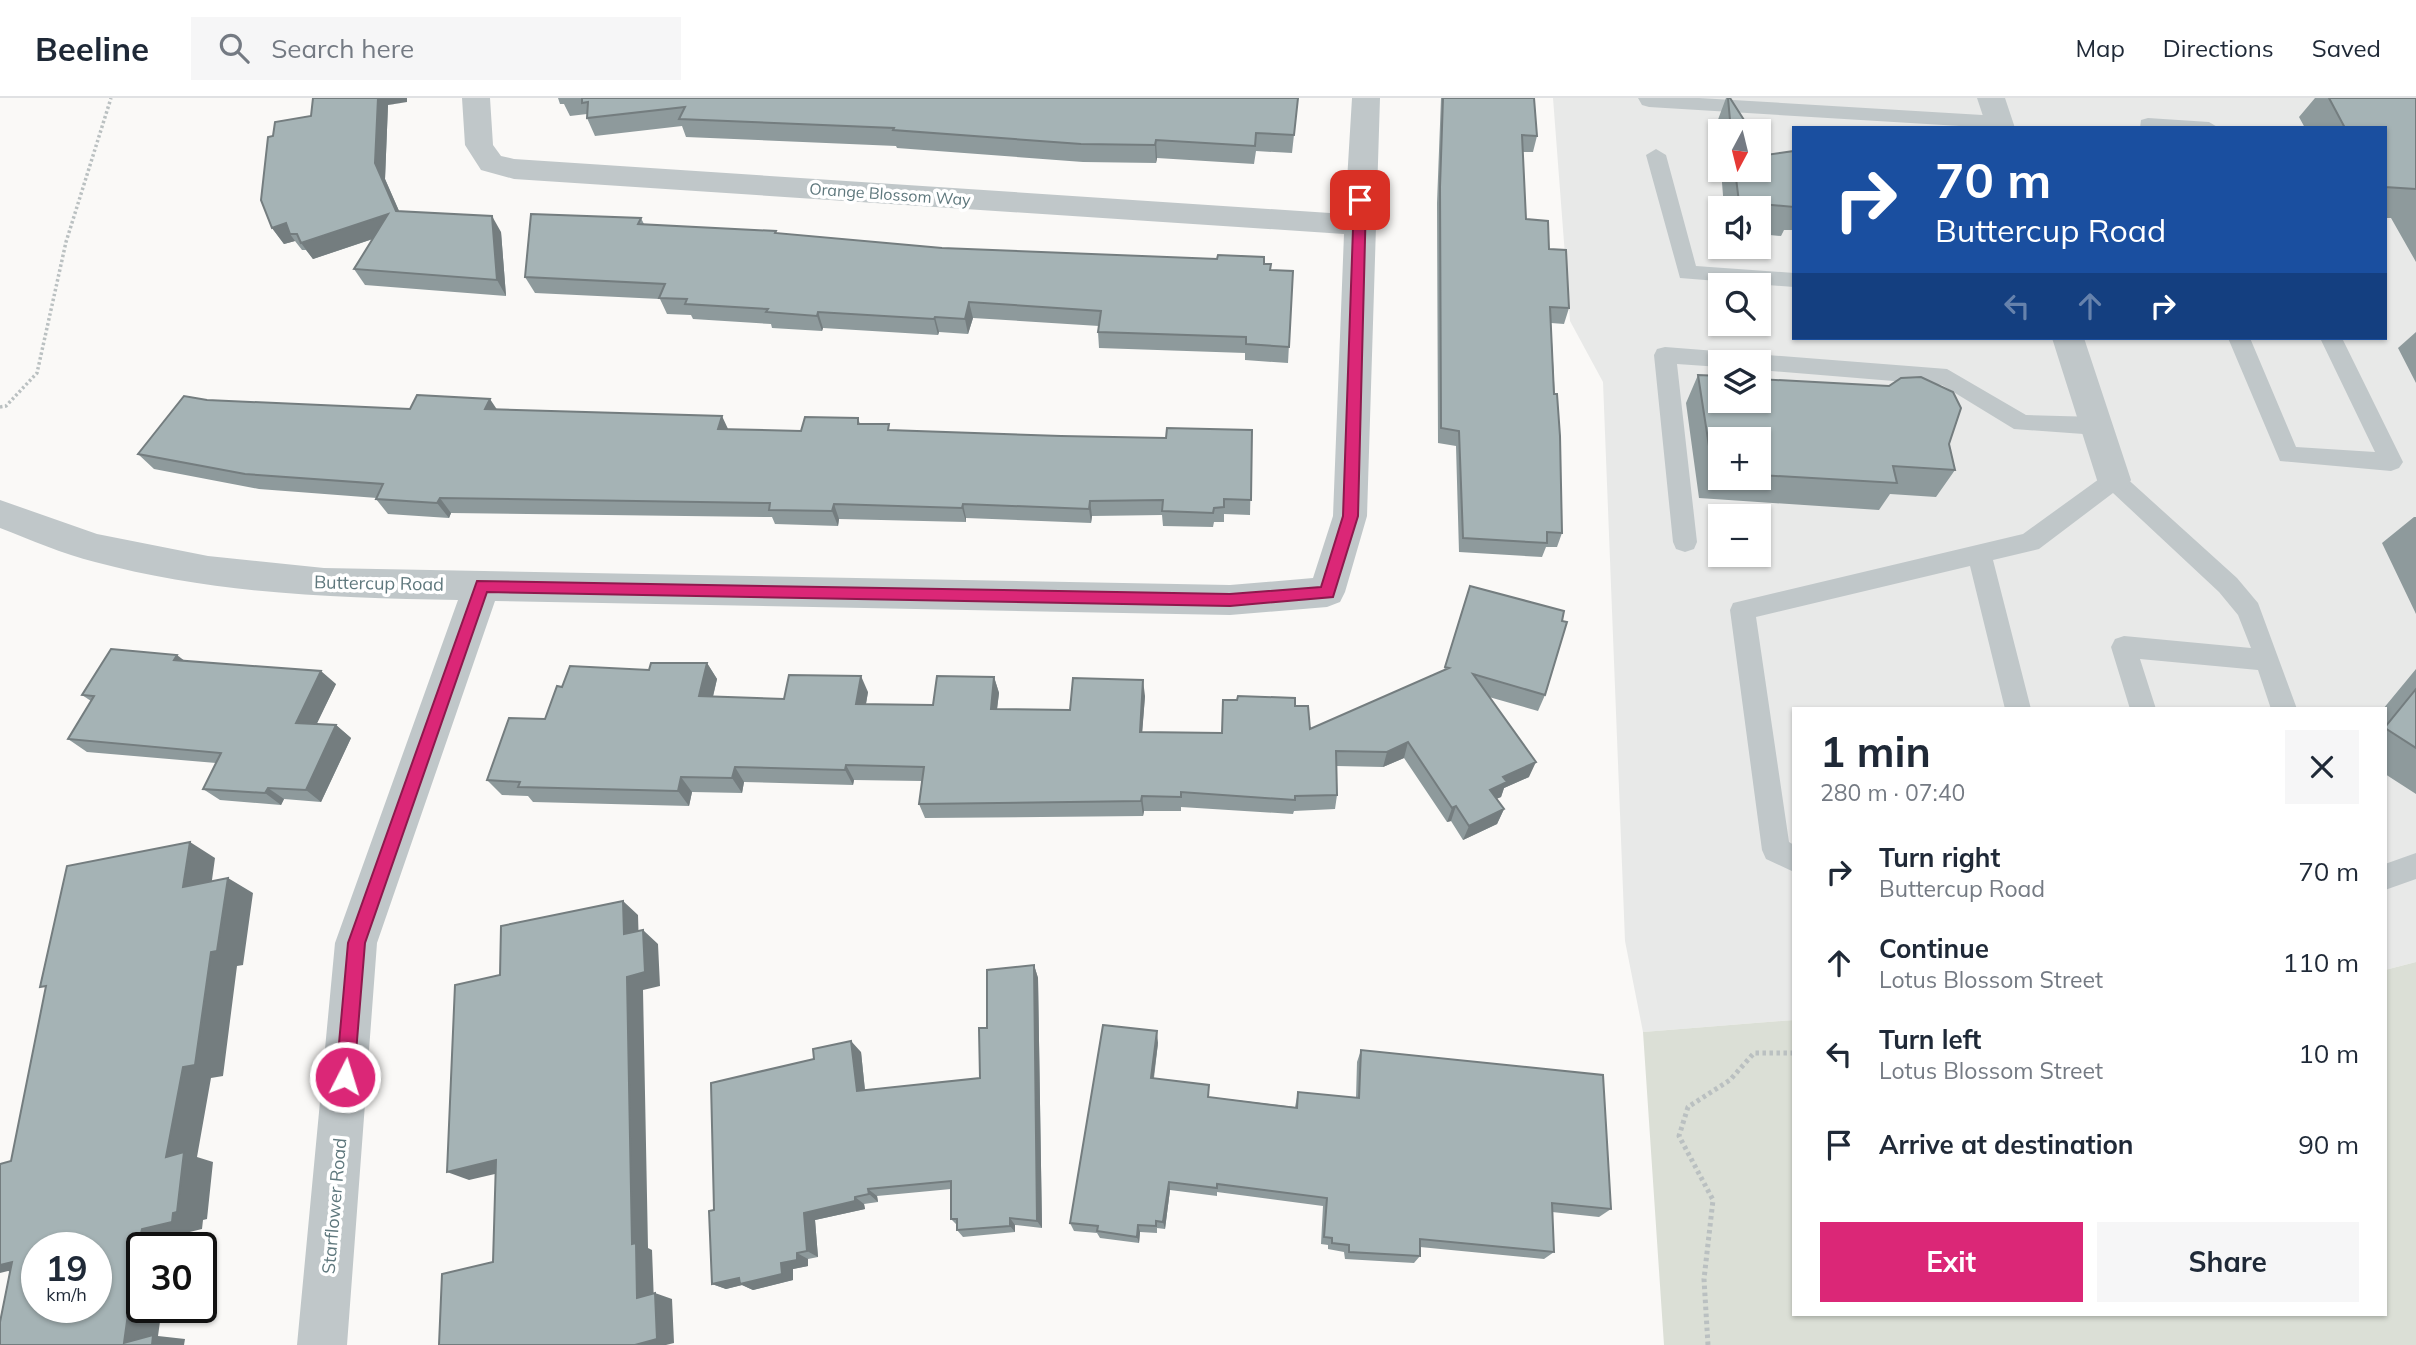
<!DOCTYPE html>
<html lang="en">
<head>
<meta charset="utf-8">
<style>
  :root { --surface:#fff; --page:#f6f6f7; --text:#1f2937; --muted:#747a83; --line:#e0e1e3; --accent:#db2777 }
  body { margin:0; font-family:Mulish,sans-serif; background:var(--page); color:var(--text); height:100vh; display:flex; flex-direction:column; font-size:26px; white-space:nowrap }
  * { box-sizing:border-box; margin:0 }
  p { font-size:23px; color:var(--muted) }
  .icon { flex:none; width:38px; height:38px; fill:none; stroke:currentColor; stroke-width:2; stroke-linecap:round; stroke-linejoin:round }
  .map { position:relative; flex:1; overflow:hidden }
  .panel { position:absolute; left:1792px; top:609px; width:595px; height:609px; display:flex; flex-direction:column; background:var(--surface); border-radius:0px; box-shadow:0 2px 5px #0004 }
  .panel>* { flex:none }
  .guide { position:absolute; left:1792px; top:28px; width:595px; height:214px; border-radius:0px; box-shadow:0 2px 5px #0004; background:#1a4fa0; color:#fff; overflow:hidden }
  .needle { width:46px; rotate:187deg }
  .tools { position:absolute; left:1708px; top:21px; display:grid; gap:14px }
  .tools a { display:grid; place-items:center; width:63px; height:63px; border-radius:0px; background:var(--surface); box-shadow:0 2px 5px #0004; font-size:35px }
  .speed { position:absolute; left:21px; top:1134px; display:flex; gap:14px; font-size:35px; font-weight:700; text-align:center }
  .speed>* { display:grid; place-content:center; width:91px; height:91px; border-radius:50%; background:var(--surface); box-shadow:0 2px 5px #0004; line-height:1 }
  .speed small { font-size:18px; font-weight:400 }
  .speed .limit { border:4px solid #111; border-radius:10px; background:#fff; color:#111 }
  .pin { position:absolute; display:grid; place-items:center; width:60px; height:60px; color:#fff; margin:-30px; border-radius:14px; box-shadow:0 4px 10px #0006 }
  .me { position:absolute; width:77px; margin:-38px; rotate:5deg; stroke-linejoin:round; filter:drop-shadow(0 0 5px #0008) }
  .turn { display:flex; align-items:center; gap:24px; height:147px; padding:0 28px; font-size:32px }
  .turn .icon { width:91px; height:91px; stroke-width:2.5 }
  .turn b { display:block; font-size:49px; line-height:60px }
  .lanes { display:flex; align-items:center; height:66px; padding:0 28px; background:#0003; justify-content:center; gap:35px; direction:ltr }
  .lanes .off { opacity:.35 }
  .round { display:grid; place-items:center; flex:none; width:74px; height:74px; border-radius:0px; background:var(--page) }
  .head { display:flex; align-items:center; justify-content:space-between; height:119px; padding:0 28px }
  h1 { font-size:42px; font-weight:700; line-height:52px }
  .button { display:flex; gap:14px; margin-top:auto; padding:14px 28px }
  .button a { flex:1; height:80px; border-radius:0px; background:var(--accent); color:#fff; font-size:28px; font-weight:700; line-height:80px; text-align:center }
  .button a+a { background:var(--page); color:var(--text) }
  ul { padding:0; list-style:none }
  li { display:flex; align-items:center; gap:21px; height:91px; padding:0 28px }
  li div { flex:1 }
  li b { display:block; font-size:26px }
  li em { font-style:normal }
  header { display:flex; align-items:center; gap:42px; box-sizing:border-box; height:98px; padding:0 35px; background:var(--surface); border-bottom:2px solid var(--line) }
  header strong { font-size:33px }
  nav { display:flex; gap:38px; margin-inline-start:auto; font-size:24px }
  .search { width:490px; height:63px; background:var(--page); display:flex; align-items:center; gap:18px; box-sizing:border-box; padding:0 24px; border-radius:0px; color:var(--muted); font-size:26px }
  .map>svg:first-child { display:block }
  .built { fill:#e8e9e8; fill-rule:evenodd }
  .green { fill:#dbdfd6 }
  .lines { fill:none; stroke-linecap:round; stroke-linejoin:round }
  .path-far1 { stroke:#bac0c1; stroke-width:3.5; stroke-dasharray:2.5 2.5; stroke-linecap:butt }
  .path { stroke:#bac0c1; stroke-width:5; stroke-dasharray:3.5 3.5; stroke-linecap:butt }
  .lane { fill:#c0c7c9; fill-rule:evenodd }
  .street { fill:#c0c7c9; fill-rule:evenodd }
  .wall { fill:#8e9a9c; fill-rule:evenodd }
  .shaded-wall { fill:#747d7f }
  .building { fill:#a5b3b5; stroke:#747d7f; stroke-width:2; fill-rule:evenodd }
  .route { fill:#db2777; stroke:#8e194d; stroke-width:2 }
  .labels { text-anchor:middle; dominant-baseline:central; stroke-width:7; stroke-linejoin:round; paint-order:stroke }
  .far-street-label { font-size:16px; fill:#5f787d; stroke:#fff }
  .street-label { font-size:18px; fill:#5f787d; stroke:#fff }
</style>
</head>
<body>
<header>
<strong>Beeline</strong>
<div class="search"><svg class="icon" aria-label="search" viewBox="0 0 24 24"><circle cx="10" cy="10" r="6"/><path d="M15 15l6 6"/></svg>Search here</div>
<nav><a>Map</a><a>Directions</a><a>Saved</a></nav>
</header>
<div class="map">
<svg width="2416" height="1247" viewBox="0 0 2416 1247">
  <rect width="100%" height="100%" fill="#faf9f7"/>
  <path class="built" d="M1553,0H2409L2416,14V864L2385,872V611H1794V922L1643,934L1625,843L1603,284L1570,223ZM1794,30H2385V240H1794ZM1720,33H1759V72H1720ZM1720,110H1759V149H1720ZM1720,187H1759V226H1720ZM1720,264H1759V303H1720ZM1720,341H1759V380H1720ZM1720,418H1759V457H1720Z"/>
  <path class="green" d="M2416,864V1247H1664L1643,934L1794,922V1216H2385V872Z"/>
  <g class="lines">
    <path class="path-far1" d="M0,309L6,308L37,275L66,144L111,0"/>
    <path class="path" d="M1708,1247L1704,1181L1713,1102L1679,1038L1688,1009L1730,982L1754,955H1794"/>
    <path class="lane" d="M1638,0H1699L1999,18L2009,24L2006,28L1993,30L1649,9L1642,7Z
      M2148,20L2209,24L2219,30H2140L2141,22Z
      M1656,51L1666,57L1696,168L1794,175V189L1680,180L1646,57Z
      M2228,240H2250L2296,349L2375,354L2320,240H2342L2403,364L2399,370L2391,373L2280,363Z
      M1665,249L1947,271L2026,317L2097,319L2105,322L2108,328L2105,334L2097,337L2014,331L1942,287L1759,272V264H1720V269L1677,266L1697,444L1694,451L1685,454L1676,451L1673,444L1654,257L1657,251Z
      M2114,373L2122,376L2237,480L2258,505L2297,611H2271L2258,572L2140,561L2156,611H2130L2111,549L2115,541L2124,538L2251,550L2238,517L2219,494L2113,395L2039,451L1993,462L2031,611H2005L1970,468L1756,519L1789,744L1794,747V774L1766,761L1762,752L1730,512L1733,505L2023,436L2106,376Z
      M2416,755V781L2385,792V766Z"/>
    <path class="street" d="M462,0H490L493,47L501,58L514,61L1345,116L1352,0H1380L1367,418L1345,494L1340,504L1327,509L1230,517L495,503L377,845L347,1247H297L335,845L458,502C336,500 214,496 95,464C63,456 31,442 0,430V402L97,436L208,458L324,470L1230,487L1313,480L1333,418L1344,136L514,81L481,72L465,47Z
      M1977,0H2005L2015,30H1987Z
      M2052,240H2084L2131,382L2126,391L2114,395L2102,391L2097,382Z"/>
  </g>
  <path class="wall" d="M558,0H1298L1292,55L1256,53L1254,66L1157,60L1156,65L1083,64L897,50L896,48L686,39L682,28L595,38L587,20V16L570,18L564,6H560Z
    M1441,0H1534L1537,38L1533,54H1522L1526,121L1549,151L1569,210L1564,226L1551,225L1562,435L1557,449H1546L1542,459L1459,454L1456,348L1438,345L1437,105Z
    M1726,0H1730L1751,33H1720V67L1716,27Z
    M2315,0H2416V164L2391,120H2385V30H2305L2299,19Z
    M407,4L388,7L385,81L399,113L501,134L506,198L365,187L354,171L373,141L313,161L306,152H302L295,143L284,146L272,130L273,38L311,18Z
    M1794,53V132H1784L1781,138L1759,136V110H1724L1721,72H1759L1766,57Z
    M641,120L644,126L776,135L942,150L1264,166L1270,172L1293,173L1288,265L1245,262V255L1099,250L1098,234L1099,228L973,220L968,236L939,234L938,237L823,230L822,233L772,230L771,226L693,221L691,217L667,216L660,201L535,195L525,179Z
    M2416,234V285L2398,250Z
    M1698,277L1949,346L1955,372L1936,399L1890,396L1879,412L1699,400L1686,305ZM1720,341H1759V380H1720Z
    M207,302L410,311L497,312L728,332L801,333L858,320L860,326L891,332L1061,338L1166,340L1252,332L1250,417L1224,416V424H1214L1213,429L1163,428L1162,417L1092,418L1091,425L966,420V424L839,421L838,428L775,426L772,419L451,415L449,420L388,416L376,401L377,400L259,391L154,371L138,356Z
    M2414,419H2416V516L2382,445Z
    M1470,488L1545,597L1538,613L1489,599L1529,679L1504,690L1501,699L1496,701L1504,711L1497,726L1463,742L1451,723L1447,724L1404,660L1383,669L1337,668V697L1335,711L1294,713L1293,716L1181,709V713H1144L1143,718L925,720L919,706L922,683L854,682L853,687L744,684L742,695L692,694L689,708L533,704L528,698L502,697L487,682L545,621L562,589L649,572L707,565L717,581L713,599L784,601L868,594L866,606L933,607L994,579L999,595L997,611L1070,612L1145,598L1142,634L1222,635L1295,608L1310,631L1444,572Z
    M185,563L336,586L316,626L336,627L351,640L321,704L284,701L281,707L220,702L203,691L216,665L87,654L68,641L91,603L82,597Z
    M2416,571V696L2385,676V611H2383Z
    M1034,867L1038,880L1042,1130L1015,1127V1134L963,1139L957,1132V1127L951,1121V1091L877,1098L878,1104L864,1106L865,1111L815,1122L818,1159L808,1161V1168L793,1171V1182L753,1192L742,1187L726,1191L712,1186L714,1112L861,954L865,992L980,980L987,930Z
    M1158,945L1154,980L1209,999L1295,1009L1298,994L1356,1000L1357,964L1361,952L1611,1111L1599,1119L1552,1114L1554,1154L1544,1161L1420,1149V1158L1414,1165L1345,1161L1344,1154L1328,1151V1147L1321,1146L1323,1108L1217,1094V1098L1170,1092L1165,1131L1157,1130V1135L1140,1134L1139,1145L1100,1140L1097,1135L1074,1133L1070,1125Z"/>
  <path class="shaded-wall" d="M378,0H407V4L388,7L385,81L406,129L396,113L375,65Z
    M1156,42L1157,60L1156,65L1155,47Z
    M388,116L399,132L313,161L301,145Z
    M492,118L501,134L506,198L497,182Z
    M286,125L290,136L295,143L284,146L272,130Z
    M969,204L973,220L968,236L965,221Z
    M818,214L823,230L822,233L817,218Z
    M935,219L939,234L938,237L934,221Z
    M490,301L500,316L485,311Z
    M722,318L729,333L718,331Z
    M440,400L451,415L449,420L437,405Z
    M1090,403L1092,418L1091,425L1089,411Z
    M834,406L839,421L838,428L832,413Z
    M963,406L966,420V424L962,410Z
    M177,557L194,570L174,562Z
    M707,565L717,581L709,614L699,598Z
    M321,573L336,586L311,638L296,625Z
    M861,578L868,594L863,622L856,606Z
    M994,579L999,595L995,627L991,611Z
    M1143,582L1145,598L1141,650L1140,634Z
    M336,627L351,640L321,704L306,692Z
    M1408,644L1404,660L1383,669L1387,654Z
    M1536,664L1529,679L1504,690L1501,699L1484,706L1490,692L1503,679Z
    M846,667L854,682L853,687L845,672Z
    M735,669L744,684L742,695L732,680Z
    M681,679L692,694L689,708L678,693Z
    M268,690L284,701L281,707L265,695Z
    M1142,698L1144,713L1143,718L1141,703Z
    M1456,708L1451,723L1447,724L1452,710Z
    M1504,711L1497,726L1463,742L1469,728Z
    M190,744L215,760L209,804L183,789Z
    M228,780L253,795L243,867L237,868L223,978L211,980L197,1059L213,1064L207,1121L203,1122L202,1131L173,1138L171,1150H142V1209H162L158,1238L185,1241L184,1247H139L124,1245L136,1158L142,1131L166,1059L183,969Z
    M623,803L638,817L639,850L624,836Z
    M643,832L658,846L660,888L643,892L648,1150L652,1152L654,1205L637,1200L632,1146L627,879Z
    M1034,867L1038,880L1042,1130L1037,1123Z
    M1157,933L1158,945L1152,991L1151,980Z
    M851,943L861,954L866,1003L857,993Z
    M496,1062L516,1071L469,1082L447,1074Z
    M1169,1084L1170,1092L1165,1131L1163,1124Z
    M868,1091L877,1098L878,1104L869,1096Z
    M855,1099L864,1106L865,1111L815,1122L818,1159L807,1153L804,1115Z
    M1010,1120L1015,1127V1134L1010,1128Z
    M1138,1127L1140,1134L1139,1145L1137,1139Z
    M797,1155L808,1161V1168L793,1171V1182L753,1192L742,1187L726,1191L712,1186L739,1180L781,1165Z
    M12,1164L23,1176L8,1173L0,1175V1165Z
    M655,1195L672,1201L674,1245L666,1247H635Z"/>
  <path class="building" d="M313,0H378L375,65L396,113L492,118L497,182L354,171L388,116L301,145L297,136H290L286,125L272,130L261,102L268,39L273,38L275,24L311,18Z
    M582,0H1298L1294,37L1256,35L1255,48L1156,42L1155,47L1081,46L893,32L894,30L679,21L685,9L587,20L588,4L582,5Z
    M1443,0H1534L1537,38L1522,37L1526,121L1548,123L1549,151L1566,152L1569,210L1550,209L1554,296H1557L1560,338L1562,435L1547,434V445L1463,440L1459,333L1441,330L1440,89Z
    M1728,0H1730L1751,33H1731Z
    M2329,0H2416V91L2385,89V30H2345Z
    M1759,46L1766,57L1794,53V109L1739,104L1735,72H1759Z
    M531,116L641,120L638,126L776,133L775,135L942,150L1217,161L1218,157L1264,159V166H1271L1270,172L1293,173L1289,249L1246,246V239L1098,234L1101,213L969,204L965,221L935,219L934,221L818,214L817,218L766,214L768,211L685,206L687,201L659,200L665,186L525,179Z
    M1698,277L1720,278V303H1759V281L1889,288L1901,280L1921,279L1953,294L1961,310L1949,346L1955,372L1893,368L1897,385L1759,377V341H1720V374H1713Z
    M417,297L490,301L485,311L722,318L718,331L801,333L805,319L858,320V326H889L888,332L1061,338L1166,340L1167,330L1252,332L1251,402L1224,401V409L1214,410L1213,415L1162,413L1163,402L1090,403L1089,411L963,406L962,410L834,406L832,413L769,412L770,405L440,400L437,405L376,401L383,386L245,376L138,356L184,298L207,302L410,311Z
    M1470,488L1564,513L1562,523L1567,524L1545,597L1473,576L1536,664L1503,679L1507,684L1490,692L1504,711L1469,728L1456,708L1452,710L1408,644L1387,654L1336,653L1337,697L1295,698V702L1181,694V699L1142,698L1141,703L919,706L924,669L846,667L845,672L735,669L732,680L681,679L678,693L518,689L520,684L487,682L509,620L545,621L557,588L562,589L570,568L649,572L651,565H707L699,598L784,601L789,577L861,578L856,606L933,607L937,578L994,579L991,611L1070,612L1073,580L1143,582L1140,634L1222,635L1223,602H1237L1238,598L1295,600V608H1308L1310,631L1449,570L1445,569Z
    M111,551L177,557L174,562L321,573L296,625L336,627L306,692L268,690L265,695L203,691L221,655L68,641L94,598L82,597Z
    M2416,591V650L2385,630V629Z
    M190,744L183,789L228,780L217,853L211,854L195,967L183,969L166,1059L184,1054L177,1114L173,1115L172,1124L142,1131L136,1158L124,1245L153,1237L152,1247H0V1224L12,1164L0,1167V1066L11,1063L46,888L40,889L67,768ZM37,1150H96V1209H37Z
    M623,803L624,836L643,832L645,874L627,879L632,1146L636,1145L637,1200L655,1195L657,1241L635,1247H439L442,1176L493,1164L496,1062L447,1074L455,887L500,877L501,828Z
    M1034,867L1037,1123L1010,1120V1128L957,1132V1121H951V1083L868,1091L869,1096L855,1099V1103L804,1115L807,1153L797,1155V1162L781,1165L782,1176L740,1186L739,1180L712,1186L709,1113L714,1112L711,985L814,961L813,951L851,943L857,993L980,980L979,930H987V872Z
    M1103,927L1157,933L1151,980L1209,987L1208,999L1297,1010L1298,994L1359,1000L1361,952L1603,977L1611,1111L1552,1105L1554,1154L1420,1141V1158L1349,1154V1147L1332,1145V1140L1324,1139L1327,1100L1217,1086V1090L1169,1084L1163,1124L1156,1123V1128L1138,1127L1137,1139L1097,1133L1098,1128L1070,1125Z"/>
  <path class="route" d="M1360,98L1366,102L1358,418L1333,499L1230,508L487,494L365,845L354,979L351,986L345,989L338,986L336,979L348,845L477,483L1230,496L1321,489L1343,418L1354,102Z"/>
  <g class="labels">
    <g class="far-street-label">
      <text transform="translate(890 96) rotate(4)">Orange Blossom Way</text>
    </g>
    <g class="street-label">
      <text transform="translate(379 485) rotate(1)">Buttercup Road</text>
      <text transform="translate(334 1108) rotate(-85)">Starflower Road</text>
    </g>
  </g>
</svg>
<div class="tools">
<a><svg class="needle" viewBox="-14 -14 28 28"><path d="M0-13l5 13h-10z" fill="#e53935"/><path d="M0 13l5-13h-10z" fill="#747a83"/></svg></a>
<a><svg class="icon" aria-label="sound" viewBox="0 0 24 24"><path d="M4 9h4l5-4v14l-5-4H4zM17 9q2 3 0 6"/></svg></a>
<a><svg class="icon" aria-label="search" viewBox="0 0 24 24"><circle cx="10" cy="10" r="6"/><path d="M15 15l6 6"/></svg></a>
<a><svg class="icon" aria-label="layers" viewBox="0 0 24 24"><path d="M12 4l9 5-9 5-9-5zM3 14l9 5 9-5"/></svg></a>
<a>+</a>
<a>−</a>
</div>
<div class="speed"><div>19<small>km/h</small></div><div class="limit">30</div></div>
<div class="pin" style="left:1360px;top:102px;background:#d93025"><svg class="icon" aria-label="arrive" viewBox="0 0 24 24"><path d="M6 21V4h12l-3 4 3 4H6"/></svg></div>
<svg class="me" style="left:345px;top:979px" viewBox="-20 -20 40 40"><circle r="17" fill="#db2777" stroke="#fff" stroke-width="3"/><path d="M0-11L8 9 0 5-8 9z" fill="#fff"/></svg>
<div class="guide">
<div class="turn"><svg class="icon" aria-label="right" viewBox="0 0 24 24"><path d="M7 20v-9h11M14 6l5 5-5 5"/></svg><div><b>70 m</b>Buttercup Road</div></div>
<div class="lanes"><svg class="icon off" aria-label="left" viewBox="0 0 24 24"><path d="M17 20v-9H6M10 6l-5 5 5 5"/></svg><svg class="icon off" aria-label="ahead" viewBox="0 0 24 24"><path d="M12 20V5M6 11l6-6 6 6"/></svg><svg class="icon" aria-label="right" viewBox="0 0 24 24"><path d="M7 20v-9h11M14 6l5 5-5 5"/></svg></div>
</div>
<section class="panel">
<div class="head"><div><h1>1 min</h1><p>280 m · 07:40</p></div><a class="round"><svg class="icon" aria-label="close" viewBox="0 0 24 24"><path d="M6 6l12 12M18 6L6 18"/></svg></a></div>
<ul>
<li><svg class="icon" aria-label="right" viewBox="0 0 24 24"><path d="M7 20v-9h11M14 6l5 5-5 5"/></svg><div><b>Turn right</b><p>Buttercup Road</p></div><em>70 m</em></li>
<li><svg class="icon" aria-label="ahead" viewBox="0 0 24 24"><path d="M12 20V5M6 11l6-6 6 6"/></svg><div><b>Continue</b><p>Lotus Blossom Street</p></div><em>110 m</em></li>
<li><svg class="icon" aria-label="left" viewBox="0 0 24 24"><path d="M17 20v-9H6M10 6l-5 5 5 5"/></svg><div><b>Turn left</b><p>Lotus Blossom Street</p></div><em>10 m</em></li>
<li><svg class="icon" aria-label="arrive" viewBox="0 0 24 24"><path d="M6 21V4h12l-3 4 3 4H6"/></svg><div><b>Arrive at destination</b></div><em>90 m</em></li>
</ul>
<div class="button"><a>Exit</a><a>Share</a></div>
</section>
</div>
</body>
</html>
